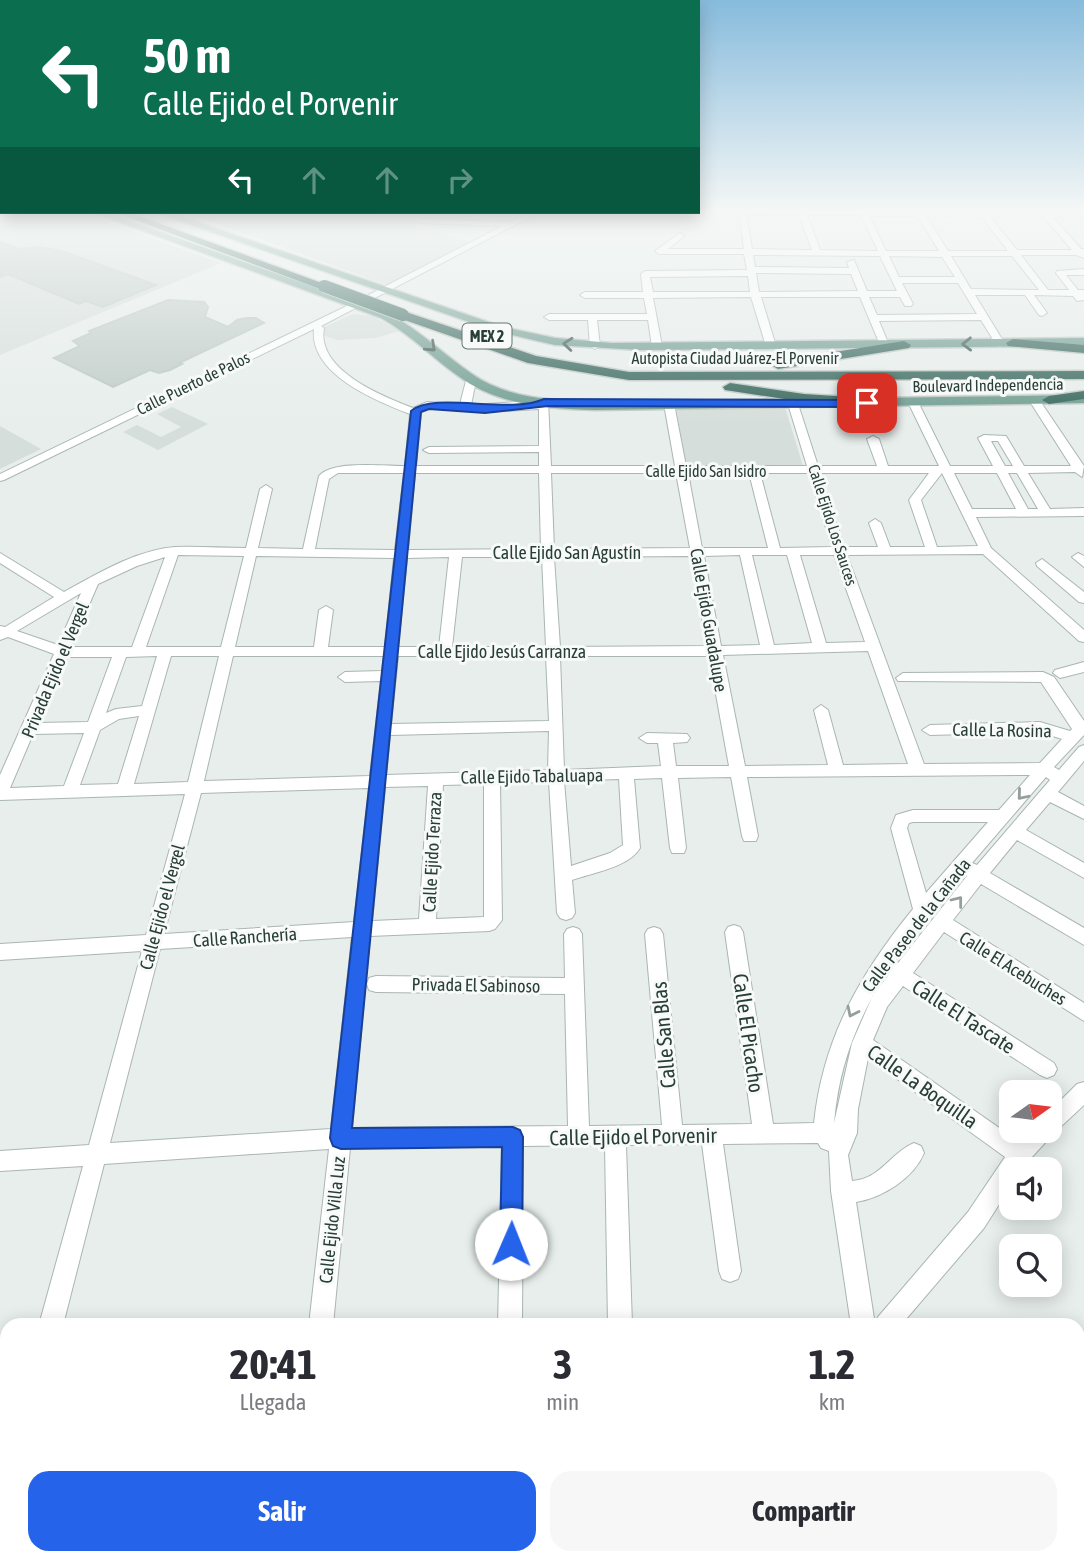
<!DOCTYPE html>
<html lang="es">
<head>
<meta charset="utf-8">
<style>
  :root { --surface:#fff; --page:#f7f7f7; --text:#2b2b33; --muted:#7c7c81; --accent:#2563eb }
  body { margin:0; font-family:"Asap Condensed",sans-serif; background:var(--page); color:var(--text); height:100vh; display:flex; flex-direction:column; font-size:26px; white-space:nowrap }
  * { box-sizing:border-box; margin:0 }
  p { font-size:23px; color:var(--muted) }
  .icon { flex:none; width:38px; height:38px; fill:none; stroke:currentColor; stroke-width:2; stroke-linecap:round; stroke-linejoin:round }
  .map { position:relative; flex:1; overflow:hidden }
  .panel { position:absolute; left:0px; top:1318px; width:1085px; height:247px; display:flex; flex-direction:column; background:var(--surface); border-radius:21px 21px 0 0; box-shadow:0 4px 18px #0003 }
  .panel>* { flex:none }
  .banner { position:absolute; left:0px; top:0px; width:700px; height:214px; box-shadow:0 4px 18px #0003; background:#0b6e4f; color:#fff; overflow:hidden }
  .needle { width:46px; rotate:76deg }
  .controls { position:absolute; left:999px; top:1080px; display:grid; gap:14px }
  .controls a { display:grid; place-items:center; width:63px; height:63px; border-radius:14px; background:var(--surface); box-shadow:0 4px 18px #0003; font-size:35px }
  .pin { position:absolute; display:grid; place-items:center; width:60px; height:60px; color:#fff; margin:-30px; border-radius:14px; box-shadow:0 4px 10px #0006 }
  .me { position:absolute; width:77px; margin:-38px; rotate:1deg; stroke-linejoin:round; filter:drop-shadow(0 0 5px #0008) }
  .turn { display:flex; align-items:center; gap:24px; height:147px; padding:0 28px; font-size:32px }
  .turn .icon { width:91px; height:91px; stroke-width:2.5 }
  .turn b { display:block; font-size:49px; line-height:60px }
  .lanes { display:flex; align-items:center; height:66px; padding:0 28px; background:#0003; justify-content:center; gap:35px; direction:ltr }
  .lanes .off { opacity:.35 }
  .eta { display:flex; justify-content:space-evenly; align-items:center; height:119px; text-align:center }
  .eta b { font-size:42px; font-weight:700; line-height:49px }
  .primary-button { display:flex; gap:14px; margin-top:auto; padding:14px 28px }
  .primary-button a { flex:1; height:80px; border-radius:21px; background:var(--accent); color:#fff; font-size:28px; font-weight:700; line-height:80px; text-align:center }
  .primary-button a+a { background:var(--page); color:var(--text) }
  .map>svg:first-child { display:block }
  .built { fill:#d5deda }
  .building { fill:#bfcbc6; stroke:#bac7c1; stroke-width:2 }
  .lines { fill:none; stroke-linecap:round; stroke-linejoin:round }
  .minor-casing { stroke:#aab6b1; stroke-width:2 }
  .major-casing { stroke:#c3c9c7; stroke-width:3 }
  .highway-casing { stroke:#c3c9c7; stroke-width:3 }
  .minor { fill:#fff; fill-rule:evenodd }
  .major { fill:#719e91; fill-rule:evenodd }
  .highway { fill:#37675c; fill-rule:evenodd }
  .highway-bridge-casing { stroke:#c3c9c7; stroke-width:14; stroke-linecap:butt }
  .highway-bridge { stroke:#37675c; stroke-width:12 }
  .oneway { stroke:#3a564e }
  .oneway2 { stroke:#949e9b }
  .route { fill:#2563eb; stroke:#184099; stroke-width:2 }
  .labels { text-anchor:middle; dominant-baseline:central; stroke-width:6; stroke-linejoin:round; paint-order:stroke }
  .shield { fill:#f7faf9; stroke:#667671; stroke-width:2 }
  .shield-label { font-size:16px; font-weight:bold; fill:#283e37 }
  .far-street-label { font-size:16px; fill:#283e37; stroke:#f7faf9 }
  .street-label { font-size:18px; fill:#283e37; stroke:#f7faf9 }
  .near-street-label { font-size:21px; fill:#283e37; stroke:#f7faf9 }
</style>
</head>
<body>
<div class="map">
<svg width="1084" height="1563" viewBox="0 0 1084 1563">
  <rect width="100%" height="100%" fill="#e7eeeb"/>
  <path class="built" d="M0,208L2,212H79L221,263L0,355Z
    M185,212H371L471,242L387,285Z
    M353,314L372,316L400,331L375,338L337,340L313,332Z
    M172,407L208,424L158,450L123,432L137,425L161,437L181,427L157,414Z
    M676,407H785L803,466H686Z
    M0,426L41,449L0,469Z
    M1078,1414L1084,1418V1563H918L912,1558H1078Z"/>
  <path class="building" d="M0,242L19,249L38,247L62,251L156,285L103,307L86,301L79,304L8,274L0,277Z
    M168,300L204,302L208,307L205,317L228,327L237,320L246,318H256L264,323L179,363L182,364L170,370L159,373L150,370L113,387L54,358L80,346L73,341L91,333L89,331Z"/>
  <g class="lines">
    <defs>
      <path id="minor" d="M796,208L915,211L913,208H921L923,211L978,212V208H982L987,212H1040L1039,208H1043L1048,212L1084,213V217H1053L1081,249H1084V258L1076,255H1021L1048,290H1069L1056,273L1057,271L1084,269V275H1066L1078,290H1084V300L1077,301L1073,296L1034,295L1047,313L1042,316L1039,315L1025,295H975L1005,344L1000,347L997,346L981,320L879,321L889,345L881,347L860,297H761L776,346L771,349L766,346L751,297L653,298L662,346L657,349L652,346L648,320H597L600,346L595,349L590,346L588,320H549L544,317L549,314H647L644,298H585L580,295L585,292H643L641,274L645,271L747,270L744,254H659L655,251L680,233L684,235L683,237L668,249H744L739,210H797ZM746,214L799,215L812,250L752,249ZM807,215H861L878,251L820,250ZM869,216H918L939,251H886ZM926,216L982,217L1008,251H948ZM990,217H1044L1072,250H1017ZM753,255L880,256L897,291H867L854,260L847,262L849,268L755,267ZM889,256L942,257L955,277H899ZM951,256H1012L1039,290L971,289ZM756,273L851,274L858,291L759,292ZM748,276L750,292H653L650,277ZM902,283H958L977,314L877,315L869,297H900L905,306H911L913,304Z
        M415,212H423L422,219L511,222L530,212H540L321,326L324,328C316,370 382,396 413,408L427,402L460,404L466,381L471,378L476,381L471,405L548,400L551,466H675L664,404L669,401L674,404L686,466H807L788,404L793,401L798,404L818,466H877L867,439L873,436L879,439L888,466H939L908,402L913,399L918,402L950,466H993L978,438L984,435L1006,436L1024,466H1071L1029,400L1034,397L1038,398L1084,466L1082,477L1075,472L1028,473L1050,509L1084,508V516L976,517L991,548L1084,630V642L1079,641L983,554L847,555L924,764L1040,763L1062,739L1040,732L930,735L922,730L930,725L1040,722L1070,731L1072,729L1041,682L898,681L896,678L903,673L1043,672L1054,677L1084,721V735L1054,767L1059,770L1079,747L1084,745V761L1058,792L1084,806V819L1050,802L1026,830L1084,863V878L1017,840L990,873L1084,928V945L981,884L953,920L1084,1003V1021L944,932L913,973L1054,1063L1057,1069L1054,1075L1047,1078L1040,1075L903,986L887,1007L873,1040L1018,1141L1029,1130H1050V1111L1077,1084L1084,1082V1105L1053,1134L1021,1169H1012V1184L984,1228L901,1325H851L831,1191L829,1151L821,1148L818,1143L723,1144L741,1271L738,1279L730,1282L722,1279L719,1271L702,1144L626,1145L632,1325H608L605,1145L523,1146L522,1325H498L502,1146L350,1148L333,1325H309L329,1149L104,1164L63,1325H39L83,1166L0,1171V1151L89,1145L142,951L0,960V944L146,935L185,794L0,800V775L54,654L8,637L0,640V626L5,627L54,597L0,563V553L64,592C97,574 136,550 175,547C198,546 222,548 246,548L260,489L266,485L272,489L258,548L303,549L319,476C332,460 384,466 405,466L410,414C376,401 309,374 314,329L4,480L0,481V474L353,303L502,226L420,223L412,219ZM429,408L485,412L539,409V446L429,447L423,450L429,453L539,452V466H416L421,412ZM991,441H998L1013,466H1005ZM338,473H404L395,550L315,549L329,479ZM415,473H539L541,549L408,550ZM551,473H676L690,548L554,549ZM688,473H749L768,548H702ZM760,473H809L832,547L780,548ZM820,473H929L909,500L925,547H890L881,523L875,519L869,523L878,547H844ZM942,473L978,546L937,547L921,500ZM954,473H997L1016,509H972ZM1008,473H1017L1038,509H1028ZM178,555L244,556L221,647H146ZM740,555L760,645L721,646L704,556ZM752,555H787L812,643L774,645ZM800,555H834L865,642L826,643ZM256,556L394,558L385,647H328L333,610L326,606L319,610L314,647H235ZM691,556L707,646L560,647L554,557ZM165,557L132,647H71L98,584L137,566ZM449,557L439,647H398L407,558ZM462,557H542L546,647H452ZM81,593L58,645L17,631ZM868,651L908,764L843,765L828,710L821,705L814,710L828,765L745,766L723,655ZM157,656L142,706L116,709L106,713L126,657ZM171,656H219L188,782L134,784ZM233,656H384L382,671L345,672L338,677L345,682L381,681L370,776L204,781ZM398,656H546L549,721L391,724ZM560,656H709L729,766H676L673,743L687,742L690,738L687,734L647,733L639,738L647,743H658L661,766L564,770ZM67,657H112L88,722L38,723ZM139,716L118,784L80,785L100,730L119,719ZM549,731L548,770L386,775L390,735ZM84,733L64,786L10,788L33,734ZM1030,775L999,810H913L896,815L891,828L913,909C860,974 823,1038 814,1123L773,1124L743,932L740,927L734,925L728,927L725,932L752,1124L682,1125L663,934L660,929L654,927L648,929L645,934L662,1125L589,1126L582,934L579,929L573,927L567,929L564,934L565,978L376,976L369,978L367,984L369,990L376,992L565,994L568,1126L352,1128L370,936L489,931L495,929L502,920L500,783L549,782L557,913L560,918L566,920L572,918L575,913L572,880C592,873 629,867 640,848L634,779L662,778L670,848L672,853H684L686,848L678,778L731,777L742,836L744,841H756L758,836L747,777ZM1046,777L1050,780L977,865L972,863ZM619,779L623,845L610,853L571,866L564,781ZM484,784V917L436,919L443,785ZM428,786L419,919L372,921L385,787ZM369,788L354,922L164,934L201,793ZM913,822H988L926,893L907,828L909,823ZM964,873L967,876L898,963L894,962ZM352,937L331,1129L110,1143L160,949ZM885,974L888,976L873,995L852,1043L834,1123C839,1065 856,1024 885,974ZM868,1058L1005,1157L968,1212L878,1317L875,1325L856,1202C882,1198 914,1178 924,1153L921,1146L914,1143C890,1153 881,1179 852,1181L848,1155L857,1133L858,1109Z
        M1078,553L1084,556V567L1072,557Z
        M1042,559L1084,592V603L1079,602L1037,566L1036,563Z
        M1084,662V672L1060,678L1053,673L1055,670Z
        M0,1395L7,1398V1423L0,1420Z
        M7,1429V1453L0,1454V1430Z
        M7,1471V1520L0,1523V1474Z
        M280,1558H306V1563H280Z
        M536,1558H562V1563H536Z
        M667,1558H693V1563H667Z
        M874,1558H900V1563H874Z"/>
      <path id="major" d="M91,212H105L389,314C420,330 443,354 472,374C508,399 554,401 596,402L1084,395V403L596,410C552,409 503,406 464,380C435,361 412,335 381,318Z
        M154,212H168L503,327L555,338L612,343L1084,338V346L640,350L555,345L495,331Z"/>
      <path id="highway" d="M114,212H128L330,286L320,289Z
        M403,311L536,356L629,372L1084,371V379L629,380L528,363L399,318V312Z
        M1013,339L1084,345V353L1008,346L1006,343Z
        M904,341L911,345L909,348L778,369L771,365L778,361Z
        M730,383L804,394L884,399L891,403L884,407L804,402L725,390L723,387Z
        M1084,391V399L1049,404L1042,400L1049,396Z"/>
    </defs>
    <use href="#minor" class="minor-casing"/>
    <use href="#major" class="major-casing"/>
    <use href="#highway" class="highway-casing"/>
    <use href="#minor" class="minor"/>
    <use href="#major" class="major"/>
    <use href="#highway" class="highway"/>
    <defs>
      <path id="highway-bridge" d="M324,286L403,315"/>
    </defs>
    <use href="#highway-bridge" class="highway-bridge-casing"/>
    <use href="#highway-bridge" class="highway-bridge"/>
  </g>
  <defs><path id="oneway-chevron" d="M-2-3.5L2.5 0L-2 3.5" fill="none" stroke-width="1.6" stroke-linecap="round" stroke-linejoin="round" transform="scale(1.75)"/></defs>
  <g class="oneway">
    <use href="#oneway-chevron" transform="translate(568 344) rotate(-175)"/>
    <use href="#oneway-chevron" transform="translate(967 344) rotate(179)"/>
    <use href="#oneway-chevron" transform="translate(431 347) rotate(43)"/>
  </g>
  <g class="oneway2">
    <use href="#oneway-chevron" transform="translate(1022 795) rotate(130)"/>
    <use href="#oneway-chevron" transform="translate(958 901) rotate(-52)"/>
    <use href="#oneway-chevron" transform="translate(852 1012) rotate(116)"/>
  </g>
  <linearGradient id="sky" x2="0" y2="1"><stop stop-color="#87bbdc"/><stop offset="0.49" stop-color="#f4f7f6"/><stop offset="1" stop-color="#f4f7f6" stop-opacity="0"/></linearGradient>
  <rect width="1084" height="427" fill="url(#sky)"/>
  <path class="route" d="M544,399L867,400L873,403L867,407L548,406L485,413L429,409L421,412L352,1128L513,1127L520,1130L523,1137L522,1244L519,1252L511,1255L503,1252L500,1244L502,1147L341,1149L333,1146L330,1138L411,411C434,391 510,415 544,399Z"/>
  <g class="labels">
    <rect class="shield" x="462.5" y="323.5" width="49" height="25" rx="5"/>
    <g class="shield-label">
      <text x="487" y="336">MEX 2</text>
    </g>
    <g class="far-street-label">
      <text x="735" y="358">Autopista Ciudad Juárez-El Porvenir</text>
      <text transform="translate(193 383) rotate(-26)">Calle Puerto de Palos</text>
      <text transform="translate(988 385) rotate(-1)">Boulevard Independencia</text>
      <text x="706" y="471">Calle Ejido San Isidro</text>
      <text transform="translate(833 525) rotate(72)">Calle Ejido Los Sauces</text>
    </g>
    <g class="street-label">
      <text x="567" y="552">Calle Ejido San Agustín</text>
      <text transform="translate(709 620) rotate(80)">Calle Ejido Guadalupe</text>
      <text x="502" y="651">Calle Ejido Jesús Carranza</text>
      <text transform="translate(55 670) rotate(-67)">Privada Ejido el Vergel</text>
      <text transform="translate(1002 730) rotate(1)">Calle La Rosina</text>
      <text transform="translate(532 776) rotate(-1)">Calle Ejido Tabaluapa</text>
      <text transform="translate(432 852) rotate(-87)">Calle Ejido Terraza</text>
      <text transform="translate(162 907) rotate(-75)">Calle Ejido el Vergel</text>
      <text transform="translate(916 925) rotate(-52)">Calle Paseo de la Cañada</text>
      <text transform="translate(245 937) rotate(-4)">Calle Ranchería</text>
      <text transform="translate(1013 968) rotate(32)">Calle El Acebuches</text>
      <text transform="translate(476 985) rotate(1)">Privada El Sabinoso</text>
      <text transform="translate(332 1220) rotate(-84)">Calle Ejido Villa Luz</text>
    </g>
    <g class="near-street-label">
      <text transform="translate(964 1016) rotate(33)">Calle El Tascate</text>
      <text transform="translate(749 1033) rotate(82)">Calle El Picacho</text>
      <text transform="translate(663 1035) rotate(-95)">Calle San Blas</text>
      <text transform="translate(923 1086) rotate(35)">Calle La Boquilla</text>
      <text transform="translate(633 1136) rotate(-1)">Calle Ejido el Porvenir</text>
    </g>
  </g>
</svg>
<div class="controls">
<a><svg class="needle" viewBox="-14 -14 28 28"><path d="M0-13l5 13h-10z" fill="#e53935"/><path d="M0 13l5-13h-10z" fill="#7c7c81"/></svg></a>
<a><svg class="icon" aria-label="sound" viewBox="0 0 24 24"><path d="M4 9h4l5-4v14l-5-4H4zM17 9q2 3 0 6"/></svg></a>
<a><svg class="icon" aria-label="search" viewBox="0 0 24 24"><circle cx="10" cy="10" r="6"/><path d="M15 15l6 6"/></svg></a>
</div>
<div class="pin" style="left:867px;top:403px;background:#d93025"><svg class="icon" aria-label="arrive" viewBox="0 0 24 24"><path d="M6 21V4h12l-3 4 3 4H6"/></svg></div>
<svg class="me" style="left:511px;top:1244px" viewBox="-20 -20 40 40"><circle r="19" fill="#fff"/><path d="M0-13L10 11 0 6-10 11z" fill="#2563eb"/></svg>
<div class="banner">
<div class="turn"><svg class="icon" aria-label="left" viewBox="0 0 24 24"><path d="M17 20v-9H6M10 6l-5 5 5 5"/></svg><div><b>50 m</b>Calle Ejido el Porvenir</div></div>
<div class="lanes"><svg class="icon" aria-label="left" viewBox="0 0 24 24"><path d="M17 20v-9H6M10 6l-5 5 5 5"/></svg><svg class="icon off" aria-label="ahead" viewBox="0 0 24 24"><path d="M12 20V5M6 11l6-6 6 6"/></svg><svg class="icon off" aria-label="ahead" viewBox="0 0 24 24"><path d="M12 20V5M6 11l6-6 6 6"/></svg><svg class="icon off" aria-label="right" viewBox="0 0 24 24"><path d="M7 20v-9h11M14 6l5 5-5 5"/></svg></div>
</div>
<section class="panel">
<div class="eta">
<div><b>20:41</b><p>Llegada</p></div>
<div><b>3</b><p>min</p></div>
<div><b>1.2</b><p>km</p></div>
</div>
<div class="primary-button"><a>Salir</a><a>Compartir</a></div>
</section>
</div>
</body>
</html>
